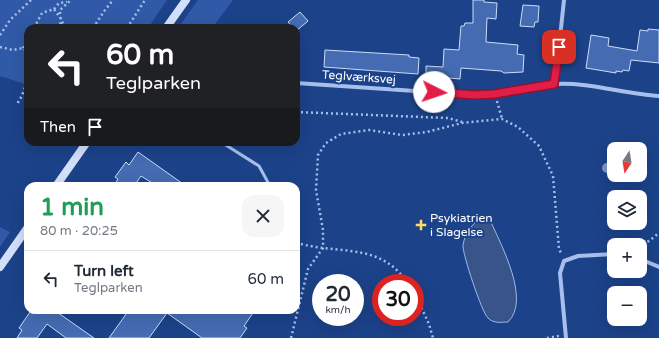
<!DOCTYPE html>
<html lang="en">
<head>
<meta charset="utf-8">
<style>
  :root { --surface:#fff; --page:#f6f6f7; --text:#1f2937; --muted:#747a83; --line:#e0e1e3 }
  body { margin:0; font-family:"Varela Round",sans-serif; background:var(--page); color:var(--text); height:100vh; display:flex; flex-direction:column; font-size:15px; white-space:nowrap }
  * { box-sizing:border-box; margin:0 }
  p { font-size:13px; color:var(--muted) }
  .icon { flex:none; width:22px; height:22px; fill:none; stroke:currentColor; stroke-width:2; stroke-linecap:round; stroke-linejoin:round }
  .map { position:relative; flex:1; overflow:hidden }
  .sheet { position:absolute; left:24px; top:182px; width:276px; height:132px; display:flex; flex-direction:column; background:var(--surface); border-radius:12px; box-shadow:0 4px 16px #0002 }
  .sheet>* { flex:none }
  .banner { position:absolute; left:24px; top:24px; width:276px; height:122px; border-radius:12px; box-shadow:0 4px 16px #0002; background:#202124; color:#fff; overflow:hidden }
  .needle { width:26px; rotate:192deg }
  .buttons { position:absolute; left:607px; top:142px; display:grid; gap:8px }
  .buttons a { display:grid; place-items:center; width:40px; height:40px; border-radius:8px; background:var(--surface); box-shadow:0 4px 16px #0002; font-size:20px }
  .speed { position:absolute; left:312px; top:274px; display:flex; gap:8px; font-size:20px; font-weight:700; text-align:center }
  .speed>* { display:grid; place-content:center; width:52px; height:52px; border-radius:50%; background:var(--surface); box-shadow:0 4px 16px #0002; line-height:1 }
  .speed small { font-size:10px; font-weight:400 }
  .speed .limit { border:6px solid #d22; background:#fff; color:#111 }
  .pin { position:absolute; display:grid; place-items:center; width:34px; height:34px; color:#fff; margin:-17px; border-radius:8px; box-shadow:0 2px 6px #0006 }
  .me { position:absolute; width:44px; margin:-22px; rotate:94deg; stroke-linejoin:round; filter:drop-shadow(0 0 3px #0008) }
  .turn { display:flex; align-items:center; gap:14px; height:84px; padding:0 16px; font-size:18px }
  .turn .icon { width:52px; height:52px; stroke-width:2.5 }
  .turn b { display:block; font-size:28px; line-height:34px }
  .then { display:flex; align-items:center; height:38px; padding:0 16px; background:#0003; gap:8px; font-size:15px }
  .round { display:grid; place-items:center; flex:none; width:42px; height:42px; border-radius:12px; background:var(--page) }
  .summary { display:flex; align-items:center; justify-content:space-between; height:68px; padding:0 16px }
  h1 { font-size:24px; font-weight:800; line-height:30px; color:#1e9e55 }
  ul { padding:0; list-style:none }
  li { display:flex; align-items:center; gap:12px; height:56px; padding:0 16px; border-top:1px solid var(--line) }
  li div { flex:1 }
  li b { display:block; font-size:15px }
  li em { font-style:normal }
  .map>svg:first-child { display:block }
  .green { fill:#305aa7 }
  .water { fill:#395489; stroke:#9ab9ee }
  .building { fill:#456bb2; stroke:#ccdcf9 }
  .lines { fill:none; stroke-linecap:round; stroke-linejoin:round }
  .path { stroke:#a6bfec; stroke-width:2.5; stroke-dasharray:2 3; stroke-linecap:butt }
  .lane { stroke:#a6bfec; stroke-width:3 }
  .street { stroke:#a6bfec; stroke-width:4 }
  .secondary { stroke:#d3e0f9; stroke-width:8 }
  .tree { fill:#7d97c7 }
  .route-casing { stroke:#92132f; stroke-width:10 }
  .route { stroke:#e11d48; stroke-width:7 }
  .poi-dot { fill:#fcde64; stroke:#1c4289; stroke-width:1.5 }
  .labels { text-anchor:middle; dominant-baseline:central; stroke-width:4; stroke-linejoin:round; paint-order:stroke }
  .street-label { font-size:12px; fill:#fff; stroke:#1c4289 }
  .poi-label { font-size:12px; fill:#fff; stroke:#1c4289; text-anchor:start }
</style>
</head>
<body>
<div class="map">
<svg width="659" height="338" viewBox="0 0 659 338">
  <rect width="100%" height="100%" fill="#1c4289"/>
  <path class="green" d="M0,0H167L148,28H28V85L0,76Z
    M198,0H233L212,28H178Z
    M0,227L10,232L0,247Z"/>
  <path class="water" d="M485,217L491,222C501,245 531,300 508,322C501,322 494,324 488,318C482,313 462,253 463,245C465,233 473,221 485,217Z"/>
  <path class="building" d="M473,0H484V2L497,3L496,19L487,18L486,42L518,45L517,54L524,55L523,72L504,73L501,71L461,68L460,79L426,76V66L443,67L444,49L459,50L461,26H464L465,23H473Z
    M523,5L539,6L538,22H535L534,27L520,26Z
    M300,12L308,21L296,31V28H293L288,22Z
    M648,29L659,30V63L631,60L629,71L623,70L622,72L616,71V73L586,68L591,35L609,38L608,46L637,51L640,30L648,31Z
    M325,50L409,55V57L419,58L418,74L324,67Z
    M138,152L186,186H157L141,176L134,186H114L118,179L115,177L126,162L129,165Z
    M36,310H54L94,338H66L47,324L37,338H17L22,330L19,328L30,312L33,314Z
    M129,310H255L244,326L247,328L240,338H202L167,313L149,338H109Z"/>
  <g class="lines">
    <path class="path" d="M54,9L59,3L67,2
      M34,28L42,13L54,9L61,19L60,28
      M65,28L60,17V10L71,0
      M93,28L105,10L113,0
      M127,28L145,0
      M0,35L10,20L31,0
      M0,47L13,50L23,48L27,52C27,73 29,86 17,104
      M23,48L28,38
      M497,101L502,119
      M296,112L448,118L462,122
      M296,243C305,245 314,247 323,248C359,252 385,251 408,283
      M638,245L649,241L659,233
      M415,294L429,324L433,338
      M291,338L308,269L323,248V230L316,190L318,155L326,143L341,134L369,130L402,135L427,132L462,123L502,119L518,127L539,146L553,176L559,249L562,255
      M547,338L559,336"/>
    <path class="lane" d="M221,142L259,166L270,186"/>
    <path class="street" d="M296,83L475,95C502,93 528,86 555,84C590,82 624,94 659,96
      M555,84L564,0
      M640,259L659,267
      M566,338L560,273L564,261L578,256L614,254"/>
    <path class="secondary" d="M166,28L186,0
      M56,186L87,142
      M0,267L28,227"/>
  </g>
  <circle class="tree" cx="607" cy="168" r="5"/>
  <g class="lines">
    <defs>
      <path id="route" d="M434,92L475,95L494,94L554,84L559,47"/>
    </defs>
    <use href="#route" class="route-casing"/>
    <use href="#route" class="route"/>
  </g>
  <path class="poi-dot" d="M419 219h4v4h4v4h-4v4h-4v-4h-4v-4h4z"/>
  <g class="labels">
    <g class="street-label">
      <text transform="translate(359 77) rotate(4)">Teglværksvej</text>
    </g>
    <g class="poi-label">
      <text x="430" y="218">Psykiatrien<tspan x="430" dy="14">i Slagelse</tspan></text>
    </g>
  </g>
</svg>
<div class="buttons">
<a><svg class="needle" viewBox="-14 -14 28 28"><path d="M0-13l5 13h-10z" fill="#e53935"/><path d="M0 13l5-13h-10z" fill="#747a83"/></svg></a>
<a><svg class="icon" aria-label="layers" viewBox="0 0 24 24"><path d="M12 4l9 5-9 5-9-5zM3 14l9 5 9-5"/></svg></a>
<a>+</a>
<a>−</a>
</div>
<div class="speed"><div>20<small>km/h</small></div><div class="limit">30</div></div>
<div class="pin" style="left:559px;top:47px;background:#d93025"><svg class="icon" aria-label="arrive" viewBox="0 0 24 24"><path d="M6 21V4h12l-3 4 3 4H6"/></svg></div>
<svg class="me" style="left:434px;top:92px" viewBox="-20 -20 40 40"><circle r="19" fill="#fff"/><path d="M0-13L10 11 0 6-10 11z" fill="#e11d48"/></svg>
<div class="banner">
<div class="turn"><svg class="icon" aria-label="left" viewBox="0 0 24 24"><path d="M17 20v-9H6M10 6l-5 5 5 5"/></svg><div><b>60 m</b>Teglparken</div></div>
<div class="then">Then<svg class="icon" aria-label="arrive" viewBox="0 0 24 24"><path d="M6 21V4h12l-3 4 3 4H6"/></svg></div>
</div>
<section class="sheet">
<div class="summary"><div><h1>1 min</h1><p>80 m · 20:25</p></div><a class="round"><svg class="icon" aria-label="close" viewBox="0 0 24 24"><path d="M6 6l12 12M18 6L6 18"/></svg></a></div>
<ul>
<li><svg class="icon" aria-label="left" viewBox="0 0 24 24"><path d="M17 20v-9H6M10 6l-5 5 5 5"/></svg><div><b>Turn left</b><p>Teglparken</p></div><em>60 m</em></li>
</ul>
</section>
</div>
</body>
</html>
